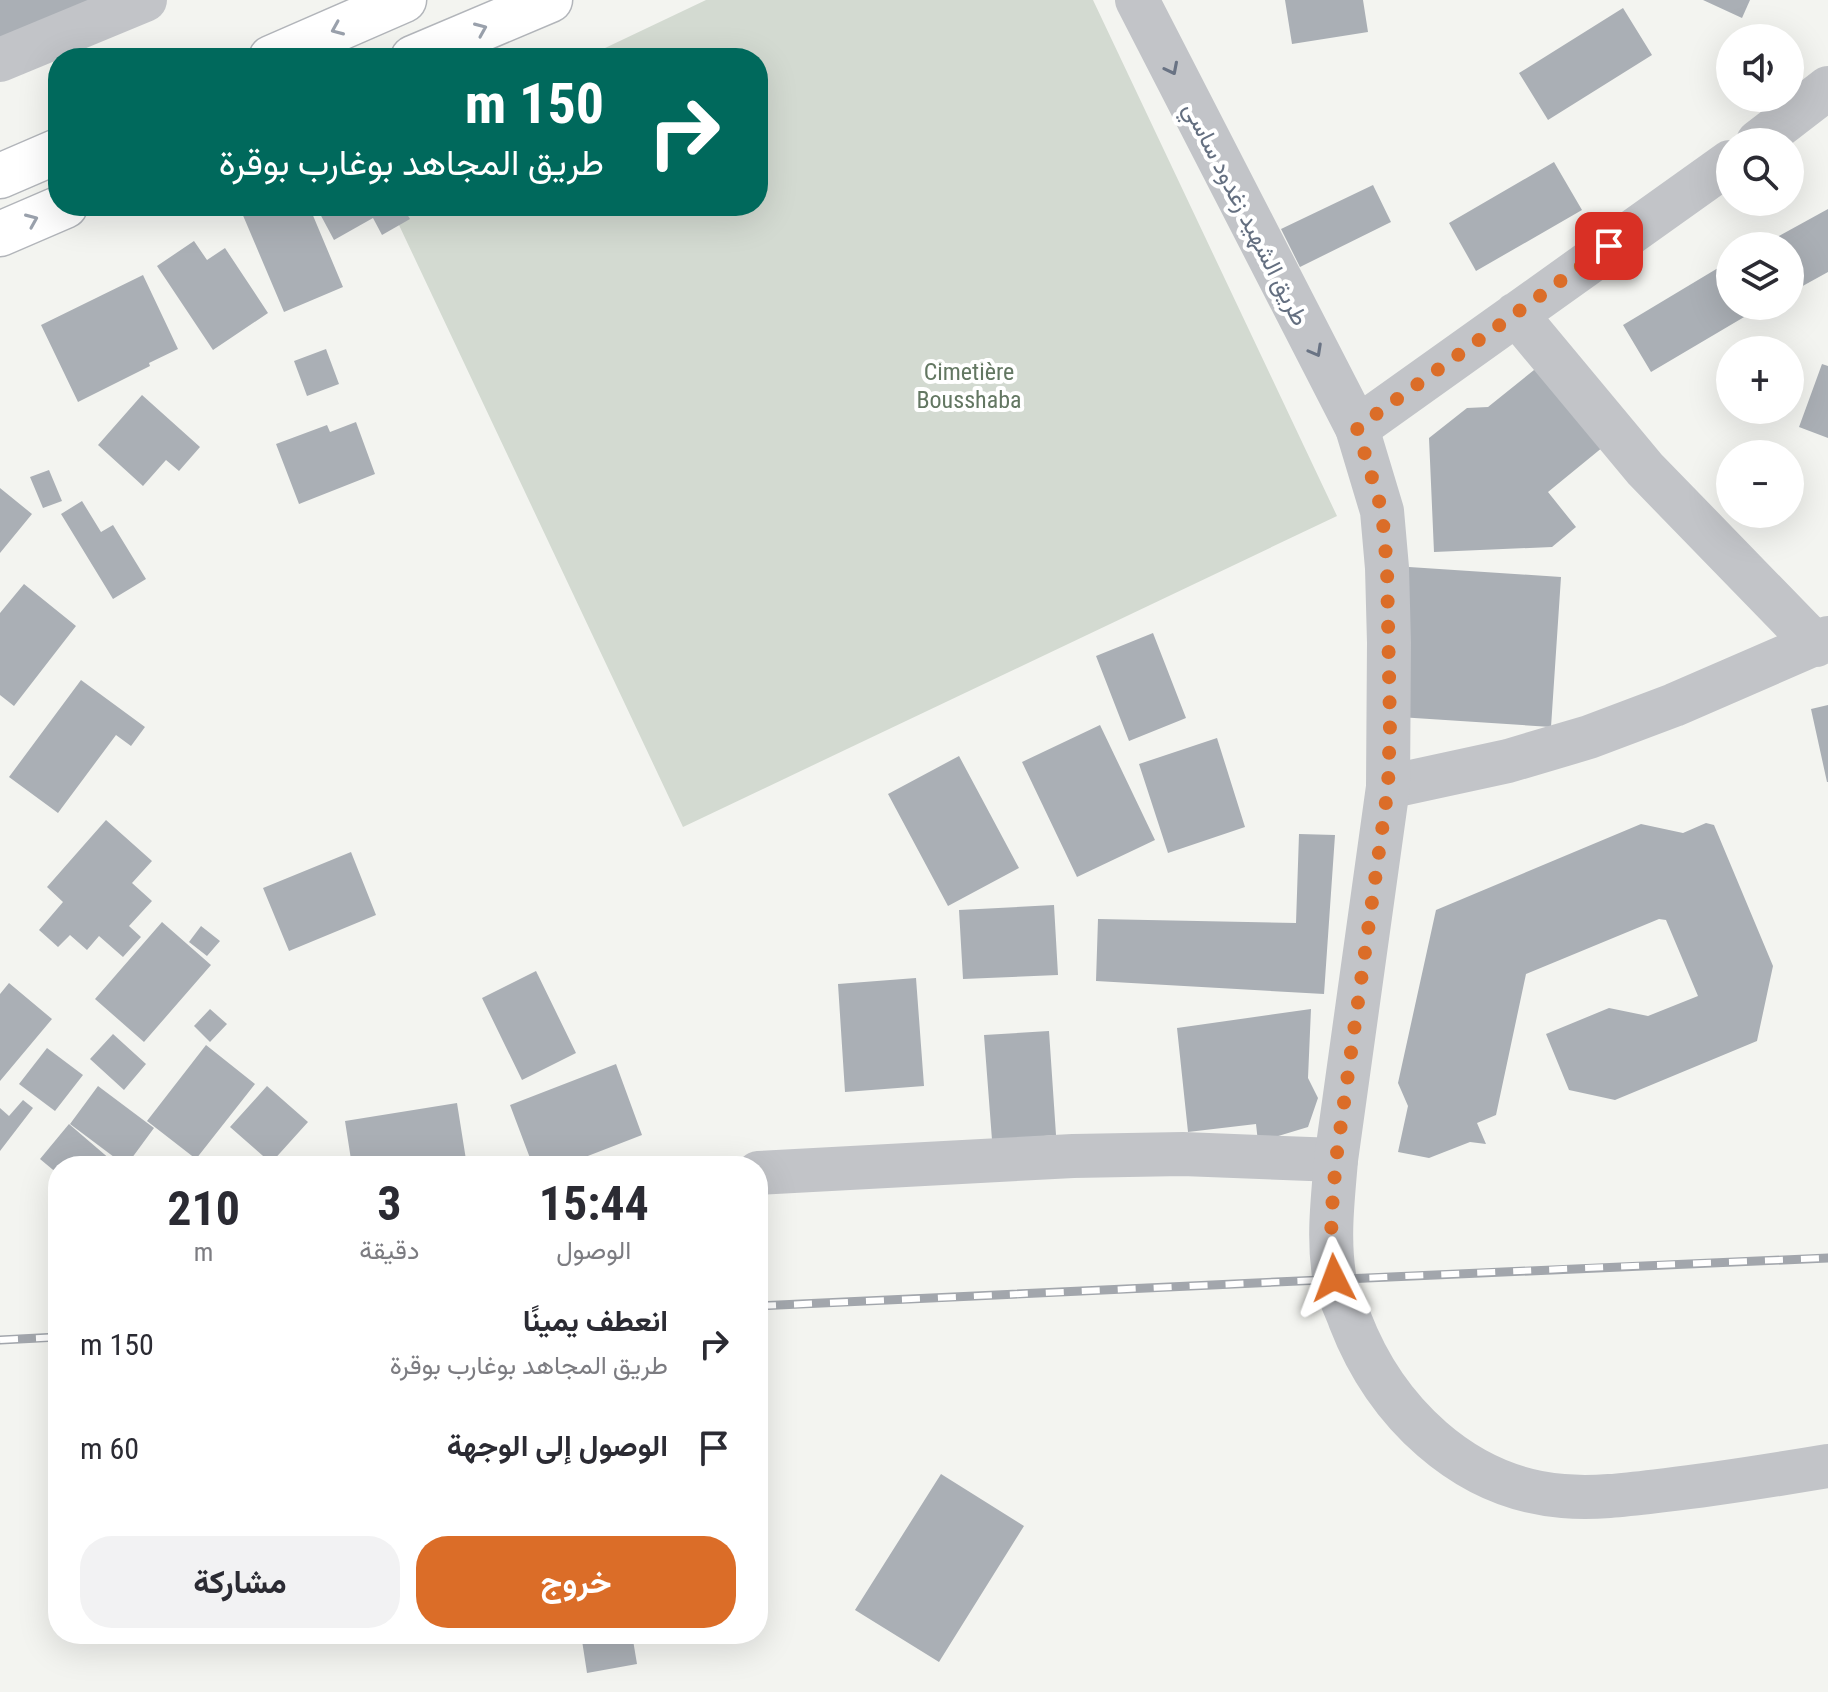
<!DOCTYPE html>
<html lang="ar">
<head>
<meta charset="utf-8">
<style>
  :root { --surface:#fff; --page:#f2f2f3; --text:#2b2b33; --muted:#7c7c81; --accent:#db6d28 }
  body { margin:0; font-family:"Roboto Condensed",Vazirmatn,sans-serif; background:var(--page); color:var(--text); direction:rtl; height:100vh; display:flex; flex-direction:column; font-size:30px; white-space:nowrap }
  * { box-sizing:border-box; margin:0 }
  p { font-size:26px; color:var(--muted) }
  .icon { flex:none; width:44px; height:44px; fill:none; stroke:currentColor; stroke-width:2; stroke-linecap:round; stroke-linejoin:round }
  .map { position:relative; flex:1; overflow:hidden; direction:ltr }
  .panel { position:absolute; left:48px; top:1156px; width:720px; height:488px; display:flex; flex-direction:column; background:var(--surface); border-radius:32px; box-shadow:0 8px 32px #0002; direction:rtl }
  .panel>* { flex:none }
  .banner { position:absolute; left:48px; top:48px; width:720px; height:168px; border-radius:32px; box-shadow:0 8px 32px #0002; direction:rtl; background:#00695c; color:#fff; overflow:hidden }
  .tools { position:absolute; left:1716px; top:24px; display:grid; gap:16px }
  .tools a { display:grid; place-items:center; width:88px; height:88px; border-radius:50%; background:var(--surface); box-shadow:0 8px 32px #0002; font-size:40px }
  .pin { position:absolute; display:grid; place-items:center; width:68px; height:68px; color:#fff; margin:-34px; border-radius:16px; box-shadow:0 4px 12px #0006 }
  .me { position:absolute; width:88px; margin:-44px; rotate:357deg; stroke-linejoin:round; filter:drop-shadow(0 0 6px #0008) }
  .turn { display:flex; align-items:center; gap:28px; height:168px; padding:0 32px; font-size:36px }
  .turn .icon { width:104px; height:104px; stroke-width:2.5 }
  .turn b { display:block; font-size:56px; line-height:68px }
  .eta { display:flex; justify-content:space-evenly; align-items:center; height:136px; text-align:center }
  .eta b { font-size:48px; font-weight:700; line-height:56px }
  .primary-button { display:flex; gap:16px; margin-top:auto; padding:16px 32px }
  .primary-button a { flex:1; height:92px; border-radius:32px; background:var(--accent); color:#fff; font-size:32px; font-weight:700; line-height:92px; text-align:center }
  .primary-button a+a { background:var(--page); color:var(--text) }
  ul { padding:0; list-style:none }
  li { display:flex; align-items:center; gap:24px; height:104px; padding:0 32px }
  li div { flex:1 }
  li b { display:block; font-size:30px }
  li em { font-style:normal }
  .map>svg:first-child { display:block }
  .green { fill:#d3dad1 }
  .building { fill:#aaafb5 }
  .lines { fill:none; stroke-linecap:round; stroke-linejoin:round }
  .primary-casing { stroke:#b2b5ba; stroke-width:47 }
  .minor { stroke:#c2c4c8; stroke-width:44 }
  .tertiary { stroke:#c2c4c8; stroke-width:44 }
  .primary { stroke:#fff; stroke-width:44 }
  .rail-casing { stroke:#a2a6ac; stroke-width:9 }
  .rail { stroke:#fff; stroke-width:6; stroke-dasharray:18; stroke-linecap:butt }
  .oneway { stroke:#9aa1ac }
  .oneway2 { stroke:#697384 }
  .route { stroke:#db6d28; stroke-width:14; stroke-dasharray:0 25.2 }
  .labels { text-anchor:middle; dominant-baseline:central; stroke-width:8; stroke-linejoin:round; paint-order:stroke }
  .street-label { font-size:24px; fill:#646f80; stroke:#fff }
  .park-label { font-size:24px; fill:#637762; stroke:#fff }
</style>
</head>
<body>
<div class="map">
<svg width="1828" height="1692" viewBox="0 0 1828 1692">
  <rect width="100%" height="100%" fill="#f3f4f0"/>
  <path class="green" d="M706,0H1093L1337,516L683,827L390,206H758V58H584Z"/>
  <path class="building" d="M0,0H106L0,68Z
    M1285,0H1363L1368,32L1292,44Z
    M1703,0H1750L1742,18Z
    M1623,8L1652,55L1548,120L1519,73Z
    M1554,162L1582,210L1476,271L1449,223Z
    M1373,185L1391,222L1300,267L1281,229Z
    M239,206H309L343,287L284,312Z
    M330,206H402L410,219L382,235L373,218L334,240L319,212Z
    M1828,209V272L1790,293V246H1761Z
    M194,241L207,260L225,248L268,313L213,350L157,266Z
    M1728,262L1730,266V306H1754L1756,310L1651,372L1623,325Z
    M143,275L178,349L149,363L150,366L78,402L41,325Z
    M326,349L339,384L307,396L294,361Z
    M1822,364L1828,366V438L1799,427Z
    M1539,366L1603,447L1548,492L1576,527L1552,547L1434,552L1429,438L1467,408L1488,407Z
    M142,395L200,447L179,471L166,460L143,486L98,445Z
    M356,422L375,474L299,504L276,444L327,425L330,432Z
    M49,470L62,501L43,508L30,477Z
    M0,488L32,514L0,553Z
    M82,501L101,532L113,525L146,579L113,599L61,514Z
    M1409,567L1561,577L1551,727L1399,717Z
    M24,584L76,626L14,706L0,695V613Z
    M1153,633L1186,718L1129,741L1096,656Z
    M81,680L145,727L131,746L116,735L58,813L9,777Z
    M1828,705V782H1827L1811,709Z
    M1100,725L1155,840L1077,877L1022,762Z
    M1217,738L1245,827L1168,853L1139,764Z
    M959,756L1019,868L948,906L888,794Z
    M106,820L152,861L132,883L152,901L129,926L141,937L123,957L99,936L87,950L70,935L58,947L39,930L63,902L47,887Z
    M1706,823L1714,825L1773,966L1757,1041L1615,1100L1569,1090L1546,1034L1609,1008L1648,1016L1698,996L1666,920L1659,919L1526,974L1496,1115L1477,1123L1486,1144L1470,1142L1429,1158L1398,1152L1408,1106L1398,1083L1436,910L1641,824L1683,833Z
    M1299,834L1335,835L1324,994L1096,981L1098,919L1296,923Z
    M351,852L376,915L289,951L263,888Z
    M1054,905L1058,975L963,979L959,910Z
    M162,922L211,965L144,1042L95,999Z
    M201,926L220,941L207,956L189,942Z
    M536,971L576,1053L522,1080L482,998Z
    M916,978L924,1086L845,1092L838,984Z
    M9,983L52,1019L0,1081V994Z
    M210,1009L227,1024L210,1042L194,1026Z
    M1311,1009L1308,1078L1318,1098L1308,1127L1258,1142L1256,1124L1188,1132L1177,1028Z
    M1049,1031L1056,1135L992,1140L984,1035Z
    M113,1034L146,1064L124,1090L90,1059Z
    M206,1045L255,1084L196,1159L147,1121Z
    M47,1048L83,1075L55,1111L19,1084Z
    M616,1064L642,1135L562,1166H533L510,1105Z
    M98,1086L154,1128L126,1166L70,1124Z
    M267,1086L308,1122L271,1163L230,1127Z
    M23,1100L33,1108L0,1151V1108L9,1116Z
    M457,1103L467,1166H352L345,1121Z
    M69,1124L118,1166H58V1174L40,1159Z
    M941,1474L1024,1526L939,1662L855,1610Z
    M581,1634H632L637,1664L587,1673Z"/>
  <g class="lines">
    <defs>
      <path id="primary" d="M271,58L404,0
        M413,58L550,0
        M0,176L58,151
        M0,234L65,206"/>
    </defs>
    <use href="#primary" class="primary-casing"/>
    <path class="minor" d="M0,60L145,0
      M1758,142L1828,88
      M1516,314L1645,469L1816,645
      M1357,428L1730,162
      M1388,787L1508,761L1589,737L1674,705L1828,638
      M758,1173L1073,1156L1183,1154L1336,1160"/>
    <path class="tertiary" d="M1137,0L1357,428L1382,511L1387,568L1389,643L1388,787L1336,1160C1333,1198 1328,1236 1334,1275C1336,1290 1345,1306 1350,1320C1385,1411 1463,1488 1563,1496C1597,1499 1632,1494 1666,1490C1720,1484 1774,1475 1828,1466"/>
    <use href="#primary" class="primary"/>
    <defs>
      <path id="rail" d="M758,1306C1115,1290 1471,1272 1828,1258
        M0,1340L58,1337"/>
    </defs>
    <use href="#rail" class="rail-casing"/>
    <use href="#rail" class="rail"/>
  </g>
  <defs><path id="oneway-chevron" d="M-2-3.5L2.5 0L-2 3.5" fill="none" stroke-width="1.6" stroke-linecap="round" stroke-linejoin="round" transform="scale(2)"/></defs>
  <g class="oneway">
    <use href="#oneway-chevron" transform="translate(337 29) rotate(157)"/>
    <use href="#oneway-chevron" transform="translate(481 29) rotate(-23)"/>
    <use href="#oneway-chevron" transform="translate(32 220) rotate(-23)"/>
  </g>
  <g class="oneway2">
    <use href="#oneway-chevron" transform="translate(1172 69) rotate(63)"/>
    <use href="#oneway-chevron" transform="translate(1316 351) rotate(61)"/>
  </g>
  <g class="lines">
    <path class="route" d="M1334,1278L1331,1221L1336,1160L1388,787L1390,725L1387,568L1382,511L1357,428L1609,246"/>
  </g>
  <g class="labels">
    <g class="street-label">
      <text transform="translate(1246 214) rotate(63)">طريق الشهيد زغدود ساسي</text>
    </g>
    <g class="park-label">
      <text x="969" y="372">Cimetière<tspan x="969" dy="28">Bousshaba</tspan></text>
    </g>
  </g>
</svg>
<div class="tools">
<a><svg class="icon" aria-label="sound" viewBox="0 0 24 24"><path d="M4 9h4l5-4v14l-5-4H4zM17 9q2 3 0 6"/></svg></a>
<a><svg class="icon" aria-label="search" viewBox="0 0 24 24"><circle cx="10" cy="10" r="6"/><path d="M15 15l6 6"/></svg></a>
<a><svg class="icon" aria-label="layers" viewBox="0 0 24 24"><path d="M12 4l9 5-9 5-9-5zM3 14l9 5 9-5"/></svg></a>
<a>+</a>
<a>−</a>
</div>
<div class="pin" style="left:1609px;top:246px;background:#d93025"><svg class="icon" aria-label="arrive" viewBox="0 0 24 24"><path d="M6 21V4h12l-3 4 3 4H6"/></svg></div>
<svg class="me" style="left:1334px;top:1278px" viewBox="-20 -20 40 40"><path d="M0-17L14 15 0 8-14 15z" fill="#db6d28" stroke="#fff" stroke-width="4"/></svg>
<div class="banner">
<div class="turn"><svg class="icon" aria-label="right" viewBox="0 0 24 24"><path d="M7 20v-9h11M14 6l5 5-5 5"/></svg><div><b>150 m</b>طريق المجاهد بوغارب بوقرة</div></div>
</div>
<section class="panel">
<div class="eta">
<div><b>15:44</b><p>الوصول</p></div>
<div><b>3</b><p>دقيقة</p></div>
<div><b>210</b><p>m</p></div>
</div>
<ul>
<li><svg class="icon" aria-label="right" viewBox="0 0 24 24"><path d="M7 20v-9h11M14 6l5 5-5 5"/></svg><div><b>انعطف يمينًا</b><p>طريق المجاهد بوغارب بوقرة</p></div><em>150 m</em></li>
<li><svg class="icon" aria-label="arrive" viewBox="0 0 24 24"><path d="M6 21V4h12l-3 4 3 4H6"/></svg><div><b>الوصول إلى الوجهة</b></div><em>60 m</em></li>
</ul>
<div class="primary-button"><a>خروج</a><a>مشاركة</a></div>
</section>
</div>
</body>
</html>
